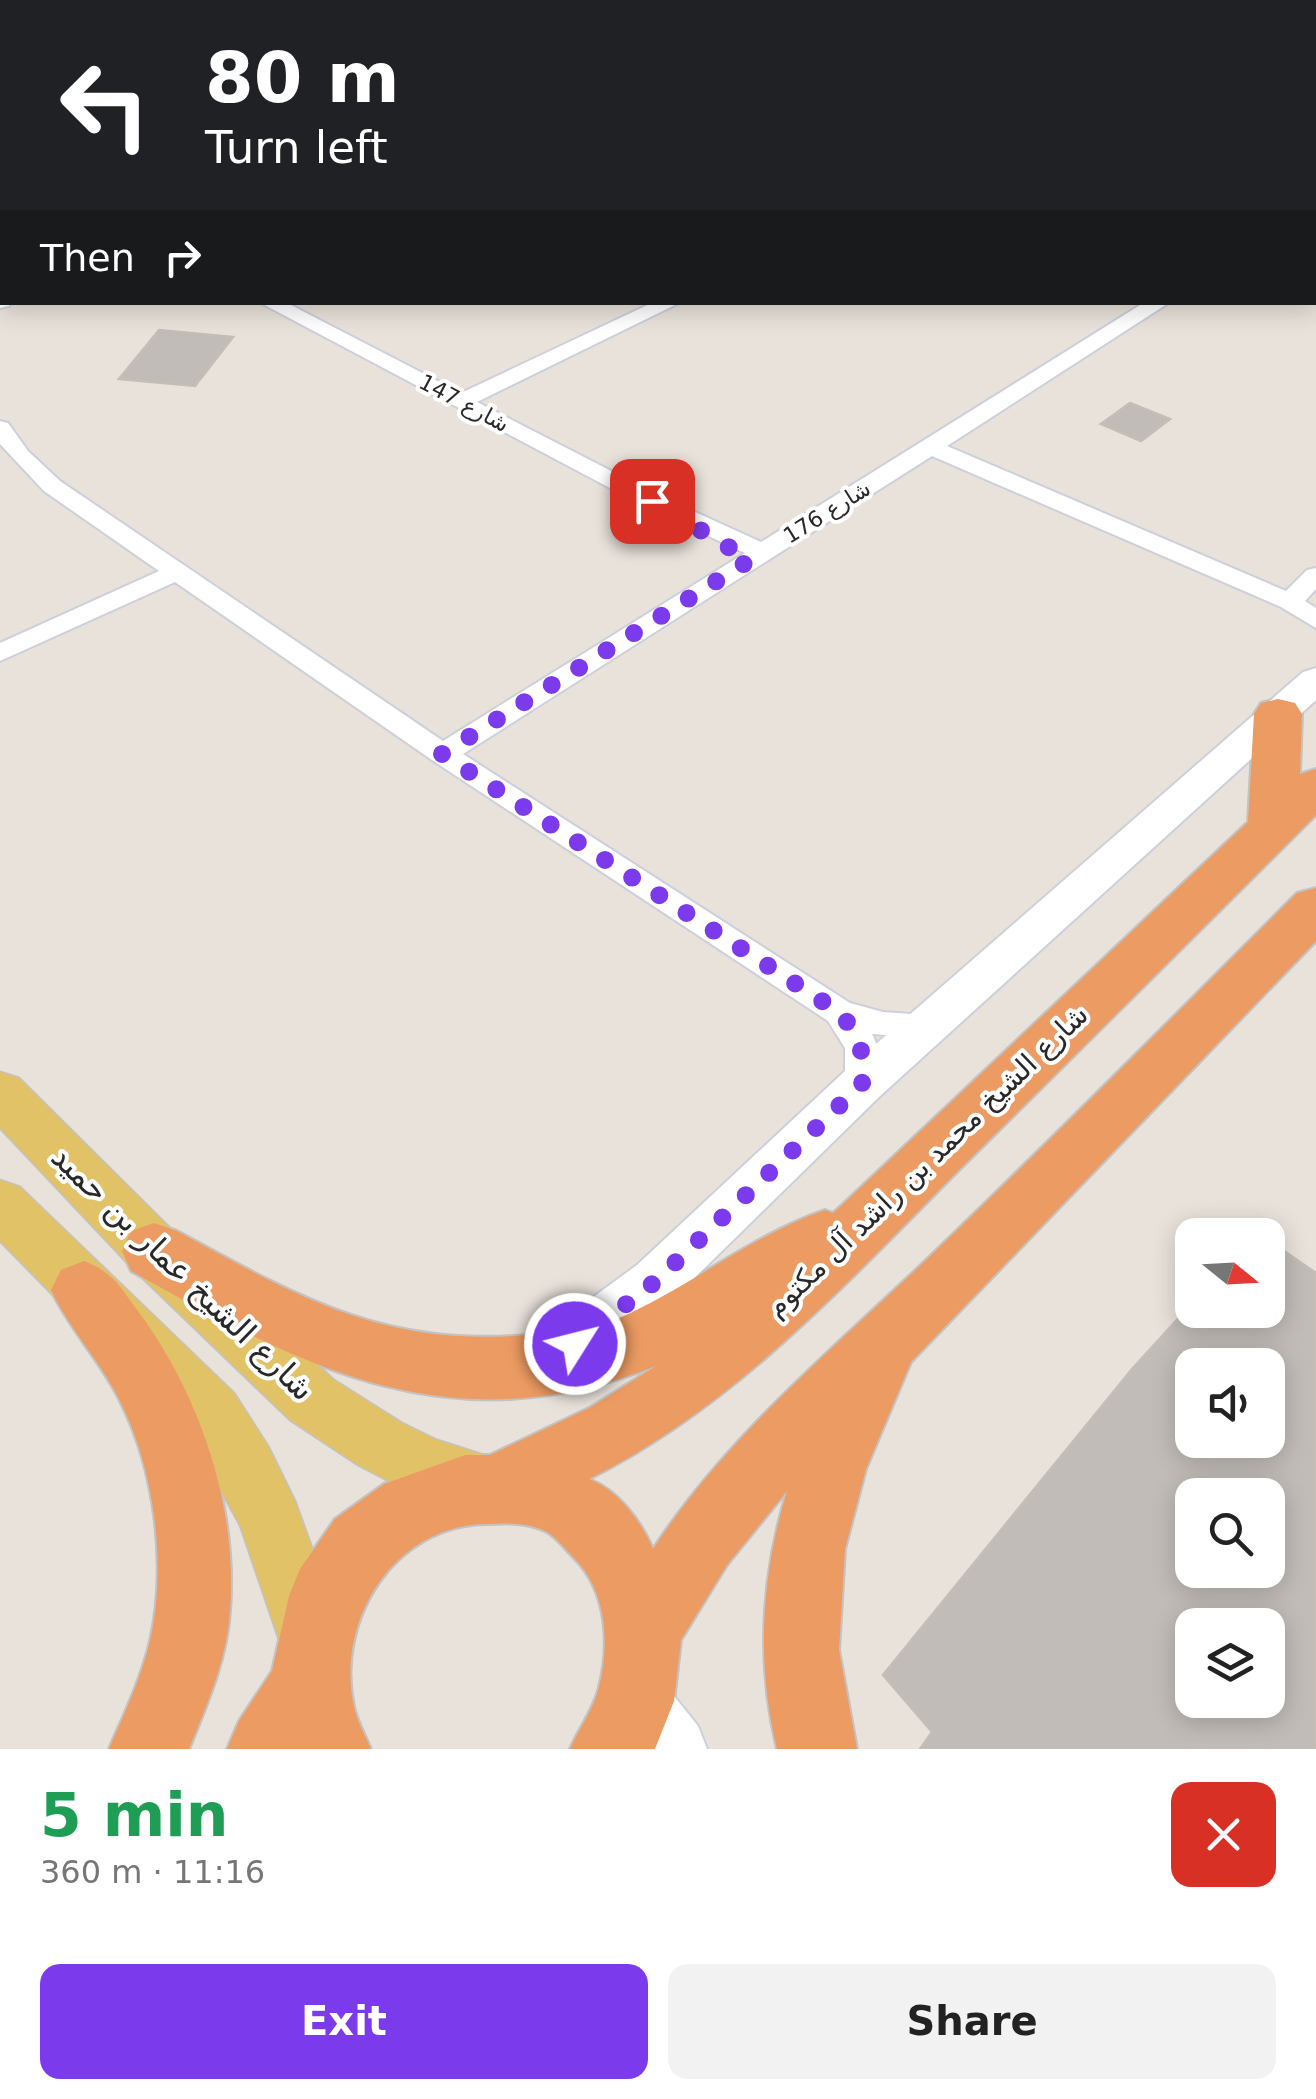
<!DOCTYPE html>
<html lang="en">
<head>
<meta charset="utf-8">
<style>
  :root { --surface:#fff; --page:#f2f2f2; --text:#222; --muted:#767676; --accent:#7c3aed }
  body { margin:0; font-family:"DejaVu Sans","Noto Sans Arabic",sans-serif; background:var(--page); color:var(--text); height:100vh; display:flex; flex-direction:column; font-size:38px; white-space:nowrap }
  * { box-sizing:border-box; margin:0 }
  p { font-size:32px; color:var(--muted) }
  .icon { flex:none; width:55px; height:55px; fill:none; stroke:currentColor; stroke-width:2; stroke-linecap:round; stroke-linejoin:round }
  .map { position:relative; height:1749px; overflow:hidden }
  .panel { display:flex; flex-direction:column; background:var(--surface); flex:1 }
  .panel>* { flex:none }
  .hud { position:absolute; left:0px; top:0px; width:1318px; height:305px; box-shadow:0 5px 25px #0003; background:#202124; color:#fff; overflow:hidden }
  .needle { width:65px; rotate:108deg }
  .tools { position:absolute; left:1175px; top:1218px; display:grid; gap:20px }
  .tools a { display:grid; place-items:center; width:110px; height:110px; border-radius:20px; background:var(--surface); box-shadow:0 5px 25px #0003; font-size:50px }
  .pin { position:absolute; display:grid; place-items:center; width:85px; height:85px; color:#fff; margin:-42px; border-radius:20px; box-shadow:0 5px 15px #0006 }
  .me { position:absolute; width:110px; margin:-55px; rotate:54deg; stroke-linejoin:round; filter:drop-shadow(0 0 8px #0008) }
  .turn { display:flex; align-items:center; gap:35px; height:210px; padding:0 40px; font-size:45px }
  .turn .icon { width:130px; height:130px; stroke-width:2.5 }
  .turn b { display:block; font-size:70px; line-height:85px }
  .then { display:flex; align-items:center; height:95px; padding:0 40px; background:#0003; gap:20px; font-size:38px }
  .round { display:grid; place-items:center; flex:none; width:105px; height:105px; border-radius:20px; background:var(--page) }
  .head { display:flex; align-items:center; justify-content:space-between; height:170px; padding:0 40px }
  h1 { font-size:60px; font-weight:600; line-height:75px; color:#1e9e55 }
  .action { display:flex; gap:20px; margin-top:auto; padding:20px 40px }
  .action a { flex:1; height:115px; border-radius:20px; background:var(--accent); color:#fff; font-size:40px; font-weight:600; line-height:115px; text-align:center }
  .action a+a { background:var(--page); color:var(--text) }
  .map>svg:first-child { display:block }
  .building { fill:#c1bcb7; stroke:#c4beb5; stroke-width:2.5; fill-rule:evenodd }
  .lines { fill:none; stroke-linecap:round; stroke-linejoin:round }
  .street-casing { stroke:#cdd0db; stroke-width:4 }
  .secondary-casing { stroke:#cdd0db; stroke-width:4 }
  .primary-casing { stroke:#c3c3c3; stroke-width:3 }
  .highway-casing { stroke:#c3c3c3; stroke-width:4 }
  .street { fill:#fff; fill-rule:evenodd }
  .secondary { fill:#fff; fill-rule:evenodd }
  .primary { fill:#e1c267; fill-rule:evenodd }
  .highway { fill:#ec9b62; fill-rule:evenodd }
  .route { stroke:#7c3aed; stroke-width:18; stroke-dasharray:0 32.4 }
  .labels { text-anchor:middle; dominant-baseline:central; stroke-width:8; stroke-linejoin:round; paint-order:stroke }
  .far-street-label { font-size:22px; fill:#282828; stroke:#fff }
  .street-label { font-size:28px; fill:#282828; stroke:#fff }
  .near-street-label { font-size:32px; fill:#282828; stroke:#fff }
</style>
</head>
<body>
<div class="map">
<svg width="1316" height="1749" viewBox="0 0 1316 1749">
  <rect width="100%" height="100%" fill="#e9e2db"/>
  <path class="building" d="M159,330L233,337L195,386L119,379Z
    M1130,403L1170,419L1141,441L1101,424Z
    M1268,1240L1316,1273V1749H920L932,1732L883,1675L1132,1369L1186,1310H1268ZM1192,1365H1268V1440H1192ZM1192,1495H1268V1570H1192ZM1192,1625H1268V1700H1192Z"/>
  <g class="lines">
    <defs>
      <path id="street" d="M181,0H201L202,2H182Z
        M780,0H801L802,2H781Z
        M1152,0H1174L1175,2H1153Z
        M0,33L2,34V44L0,43Z
        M1315,38H1316V48H1315Z
        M0,152H2V162H0Z
        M1315,160H1316V171H1315Z
        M1316,199V210H1315V199Z
        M0,296L2,302H12L9,306L0,308Z
        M259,302H285L461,393L654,302H681L477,402L660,496L761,542L1145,302H1170L947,446L1286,591L1307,570L1316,568V589L1305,601L1316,608V628L1281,607L932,456L463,754L850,1003L883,1012L940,1016L944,1025L940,1034L928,1038L872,1034C881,1050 883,1077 874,1093L862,1097L850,1093L845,1084V1048L828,1021L432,760L175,582L0,661V643L159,571L44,491L0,444V421L8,423L28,451L60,481L443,741L745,553L644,506Z"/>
      <path id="secondary" d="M1316,668V700L879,1097L675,1297L574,1375L555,1382L536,1375L528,1357L536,1339L637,1265L845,1071L1303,672Z
        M636,1666L658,1676L698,1726L707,1749H635L614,1720L604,1698L614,1676Z"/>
      <path id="primary" d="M0,1072L19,1078L175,1233L334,1380L402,1423L437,1440L509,1463L518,1485L509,1507L486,1516L404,1489L358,1465L290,1420L133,1269L0,1128Z
        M0,1180L20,1187L234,1393L268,1446L295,1501L346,1642L336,1666L312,1676L288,1666L240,1525L190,1435L0,1241Z"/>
      <path id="highway" d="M1278,699L1295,703L1302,714L1300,774L1316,769V815C1196,935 1075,1055 955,1174C843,1287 733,1407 589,1479C618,1490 641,1521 653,1549C725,1439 829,1352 924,1262C1050,1141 1173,1017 1297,893L1316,888V941L911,1362L866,1469L845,1549L839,1650L857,1749H777C756,1662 761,1577 787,1491L727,1565L681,1640L674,1701L655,1749H570C579,1728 594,1709 599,1687C610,1644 607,1591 574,1558C566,1550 557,1538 547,1532C527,1522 508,1523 487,1524C394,1525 335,1620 354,1707C357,1721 365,1735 371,1749H227L239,1721L272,1671L289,1596L300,1569L335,1519L384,1484L465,1455H490L591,1407L656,1366C453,1446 307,1370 131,1271L122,1251L131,1231L154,1223L177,1231C298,1297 383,1347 527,1335C556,1333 589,1331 617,1319C689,1288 750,1236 825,1210L833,1213L842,1205L1248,822L1254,714L1261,703Z
        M84,1261C113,1272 120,1287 138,1311C200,1395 238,1506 230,1611C227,1659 207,1705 189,1749H109C124,1714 141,1679 150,1641C167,1566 155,1470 120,1401C101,1362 70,1330 51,1290L61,1270Z"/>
    </defs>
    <use href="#street" class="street-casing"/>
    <use href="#secondary" class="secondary-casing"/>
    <use href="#primary" class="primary-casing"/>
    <use href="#highway" class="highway-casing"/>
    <use href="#street" class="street"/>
    <use href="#secondary" class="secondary"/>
    <use href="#primary" class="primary"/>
    <use href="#highway" class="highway"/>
  </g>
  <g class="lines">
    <path class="route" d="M575,1344L656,1281L862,1084C866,1054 859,1035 839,1012L442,754L750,560L652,501"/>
  </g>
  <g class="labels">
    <g class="far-street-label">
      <text transform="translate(464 403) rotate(28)">شارع 147</text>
      <text transform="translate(827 512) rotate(-32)">شارع 176</text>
    </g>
    <g class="street-label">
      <text transform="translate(927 1161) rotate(-44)">شارع الشيخ محمد بن راشد آل مكتوم</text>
    </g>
    <g class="near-street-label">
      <text transform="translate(183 1273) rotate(44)">شارع الشيخ عمار بن حميد</text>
    </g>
  </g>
</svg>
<div class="tools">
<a><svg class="needle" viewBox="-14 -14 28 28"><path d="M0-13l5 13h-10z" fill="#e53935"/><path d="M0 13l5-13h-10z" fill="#767676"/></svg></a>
<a><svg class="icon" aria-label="sound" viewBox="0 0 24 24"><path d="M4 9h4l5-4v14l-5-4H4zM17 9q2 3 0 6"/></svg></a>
<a><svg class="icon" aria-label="search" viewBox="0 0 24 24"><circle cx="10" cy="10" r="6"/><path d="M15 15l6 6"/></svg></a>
<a><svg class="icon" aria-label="layers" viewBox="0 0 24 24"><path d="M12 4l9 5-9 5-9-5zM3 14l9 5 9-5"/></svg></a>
</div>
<div class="pin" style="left:652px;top:501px;background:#d93025"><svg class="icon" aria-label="arrive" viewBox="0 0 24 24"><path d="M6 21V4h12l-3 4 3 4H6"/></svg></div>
<svg class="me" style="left:575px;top:1344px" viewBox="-20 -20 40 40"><circle r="17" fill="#7c3aed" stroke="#fff" stroke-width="3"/><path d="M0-11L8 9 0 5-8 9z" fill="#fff"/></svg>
<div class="hud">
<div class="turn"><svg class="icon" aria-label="left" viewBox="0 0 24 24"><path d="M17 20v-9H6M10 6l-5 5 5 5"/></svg><div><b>80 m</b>Turn left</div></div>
<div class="then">Then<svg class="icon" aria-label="right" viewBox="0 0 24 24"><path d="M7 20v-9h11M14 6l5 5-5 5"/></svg></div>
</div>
</div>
<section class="panel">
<div class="head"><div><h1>5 min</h1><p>360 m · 11:16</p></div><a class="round" style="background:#d93025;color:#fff"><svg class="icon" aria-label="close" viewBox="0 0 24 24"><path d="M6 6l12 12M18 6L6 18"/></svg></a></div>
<div class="action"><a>Exit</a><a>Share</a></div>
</section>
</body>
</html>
